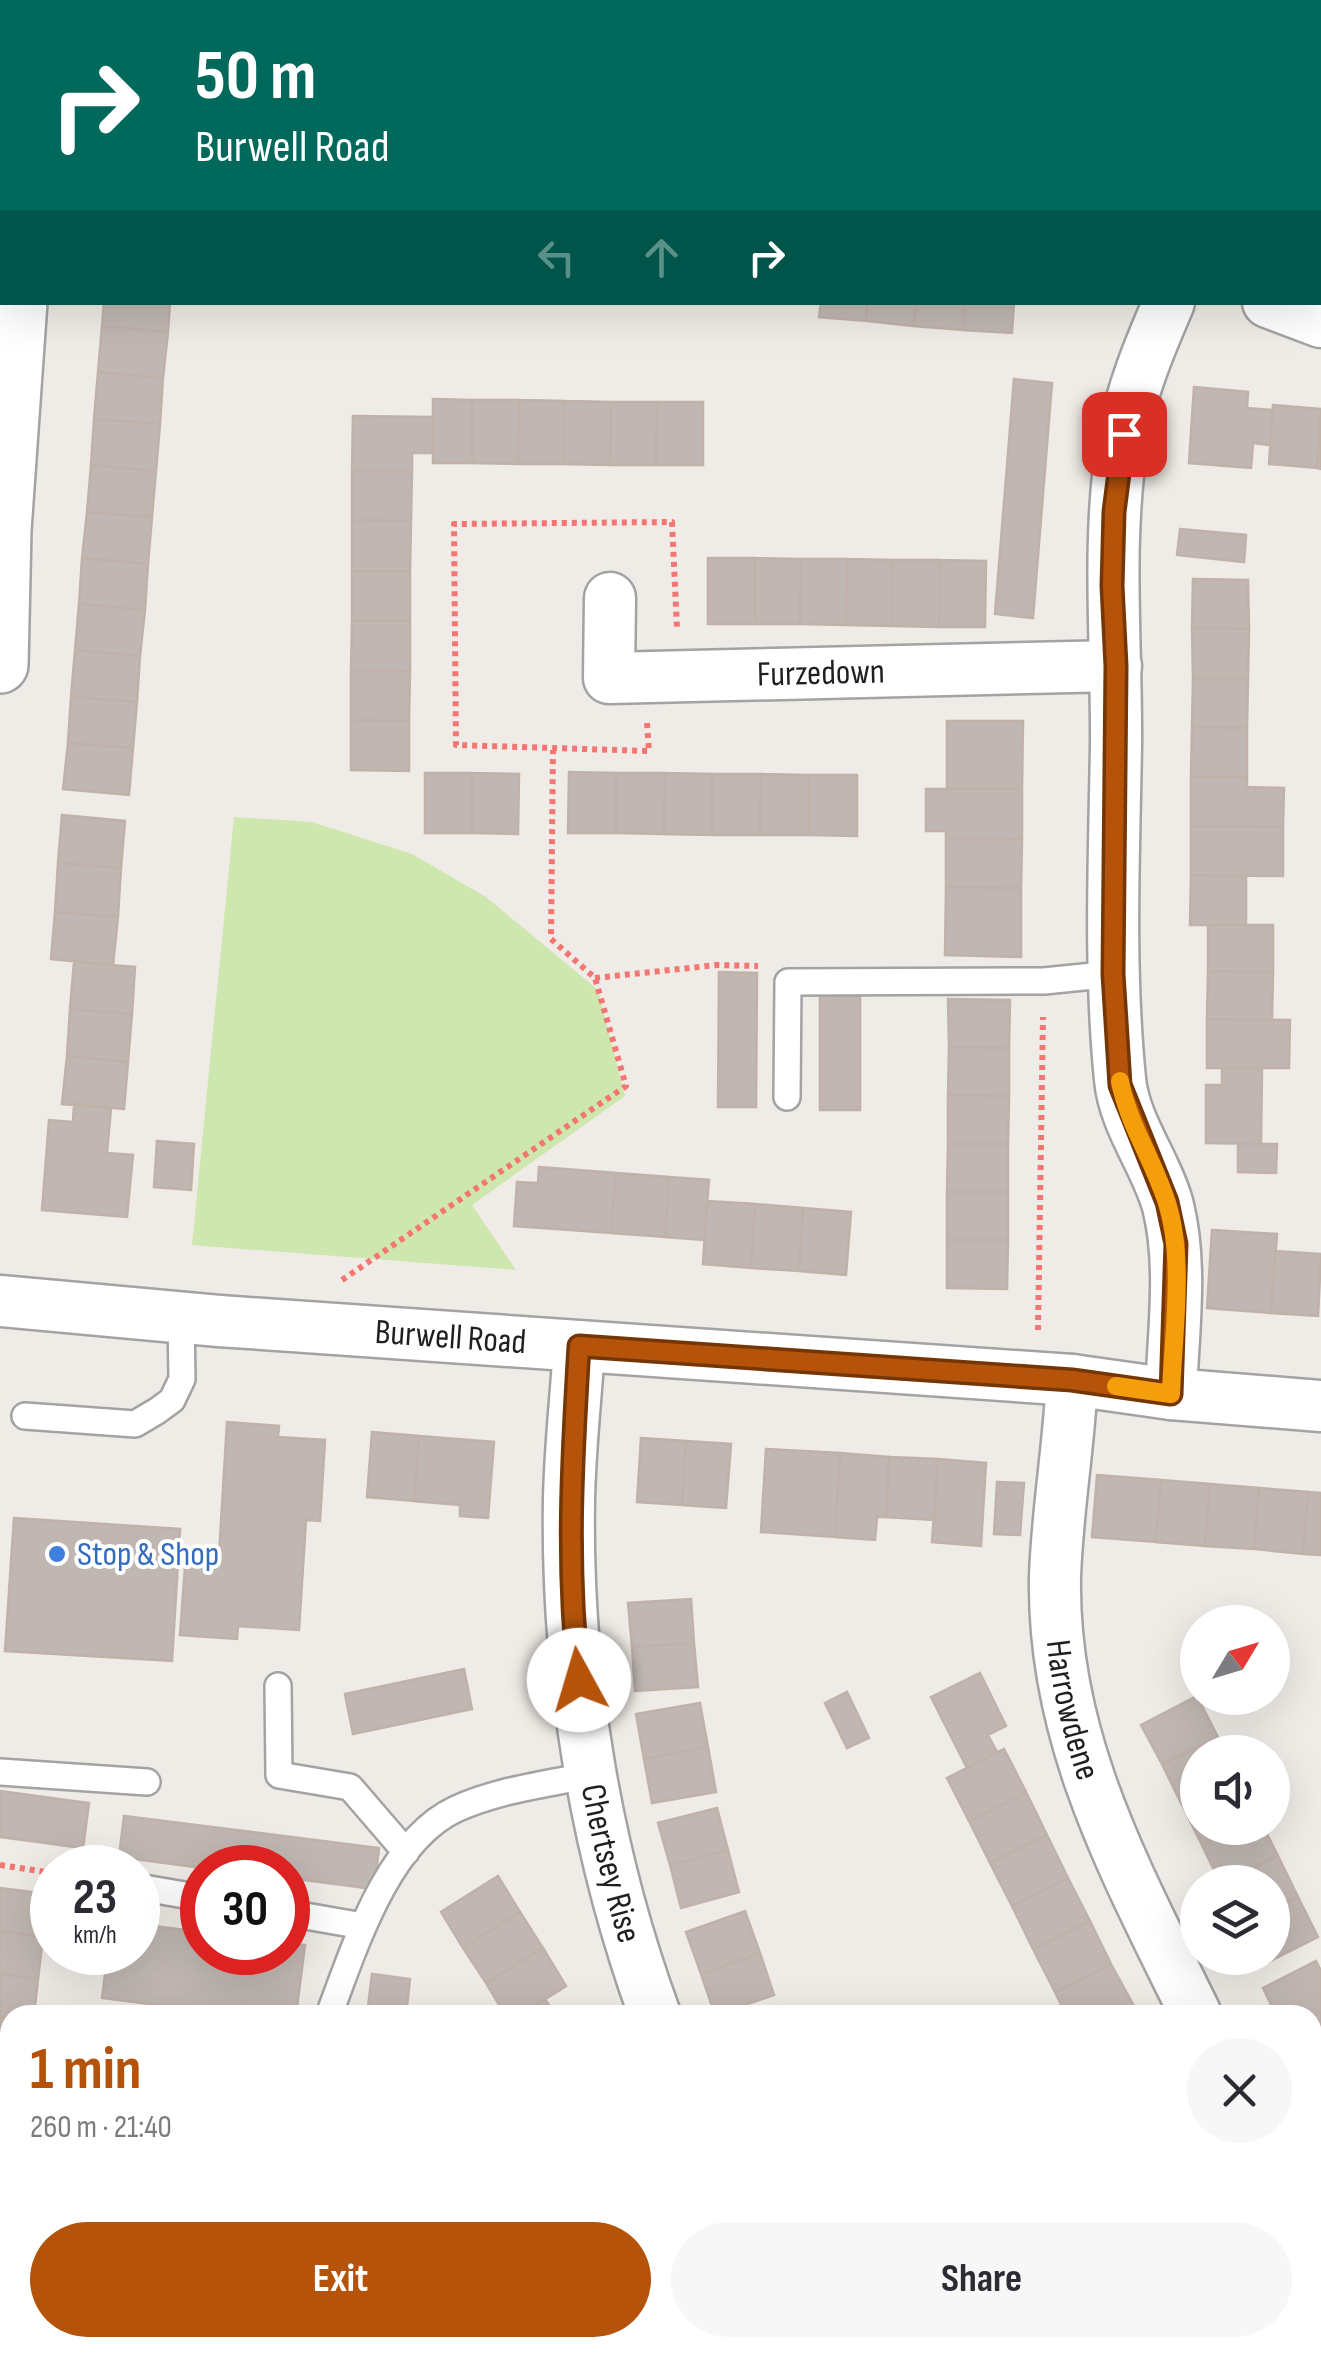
<!DOCTYPE html>
<html lang="en">
<head>
<meta charset="utf-8">
<style>
  :root { --surface:#fff; --page:#f7f7f7; --text:#2b2b33; --muted:#7c7c81; --accent:#b45309 }
  body { margin:0; font-family:"Sofia Sans Condensed",sans-serif; background:var(--page); color:var(--text); height:100vh; display:flex; flex-direction:column; font-size:38px; white-space:nowrap }
  * { box-sizing:border-box; margin:0 }
  p { font-size:32px; color:var(--muted) }
  .icon { flex:none; width:55px; height:55px; fill:none; stroke:currentColor; stroke-width:2; stroke-linecap:round; stroke-linejoin:round }
  .map { position:relative; flex:1; overflow:hidden }
  .side { position:absolute; left:0px; top:2005px; width:1322px; height:352px; display:flex; flex-direction:column; background:var(--surface); border-radius:30px 30px 0 0; box-shadow:0 10px 40px #0002 }
  .side>* { flex:none }
  .top-card { position:absolute; left:0px; top:0px; width:1322px; height:305px; box-shadow:0 10px 40px #0002; background:#00695c; color:#fff; overflow:hidden }
  .needle { width:65px; rotate:52deg }
  .tools { position:absolute; left:1180px; top:1605px; display:grid; gap:20px }
  .tools a { display:grid; place-items:center; width:110px; height:110px; border-radius:50%; background:var(--surface); box-shadow:0 10px 40px #0002; font-size:50px }
  .speed { position:absolute; left:30px; top:1845px; display:flex; gap:20px; font-size:50px; font-weight:700; text-align:center }
  .speed>* { display:grid; place-content:center; width:130px; height:130px; border-radius:50%; background:var(--surface); box-shadow:0 10px 40px #0002; line-height:1 }
  .speed small { font-size:25px; font-weight:400 }
  .speed .limit { border:15px solid #d22; background:#fff; color:#111 }
  .pin { position:absolute; display:grid; place-items:center; width:85px; height:85px; color:#fff; margin:-42px; border-radius:20px; box-shadow:0 5px 15px #0006 }
  .me { position:absolute; width:110px; margin:-55px; rotate:354deg; stroke-linejoin:round; filter:drop-shadow(0 0 8px #0008) }
  .turn { display:flex; align-items:center; gap:35px; height:210px; padding:0 30px; font-size:45px }
  .turn .icon { width:130px; height:130px; stroke-width:2.5 }
  .turn b { display:block; font-size:70px; line-height:85px }
  .lanes { display:flex; align-items:center; height:95px; padding:0 30px; background:#0003; justify-content:center; gap:50px; direction:ltr }
  .lanes .off { opacity:.35 }
  .round { display:grid; place-items:center; flex:none; width:105px; height:105px; border-radius:52px; background:var(--page) }
  .summary { display:flex; align-items:center; justify-content:space-between; height:170px; padding:0 30px }
  h1 { font-size:60px; font-weight:700; line-height:75px; color:var(--accent) }
  .action { display:flex; gap:20px; margin-top:auto; padding:20px 30px }
  .action a { flex:1; height:115px; border-radius:60px; background:var(--accent); color:#fff; font-size:40px; font-weight:700; line-height:115px; text-align:center }
  .action a+a { background:var(--page); color:var(--text) }
  .map>svg:first-child { display:block }
  .grass { fill:#cee7ae }
  .building { fill:#c0b7b2; stroke:#c0b1a9; stroke-width:2.5 }
  .lines { fill:none; stroke-linecap:round; stroke-linejoin:round }
  .service-casing { stroke:#a3a3a3; stroke-width:30 }
  .minor-casing { stroke:#a3a3a3; stroke-width:55 }
  .tertiary-casing { stroke:#a3a3a3; stroke-width:60 }
  .path { stroke:#f47672; stroke-width:6; stroke-dasharray:5 5; stroke-linecap:butt }
  .service { stroke:#fff; stroke-width:25 }
  .minor { stroke:#fff; stroke-width:50 }
  .tertiary { stroke:#fff; stroke-width:55 }
  .route-casing { stroke:#753606; stroke-width:25 }
  .route { stroke:#b45309; stroke-width:18 }
  .slow { stroke:#f59e0b; stroke-width:18 }
  .shop-dot { fill:#3f7fe0; stroke:#fff; stroke-width:4 }
  .labels { text-anchor:middle; dominant-baseline:central; stroke-width:8; stroke-linejoin:round; paint-order:stroke }
  .street-label { font-size:35px; fill:#1f1f1f; stroke:#fff }
  .shop-label { font-size:35px; fill:#366cbe; stroke:#fff; text-anchor:start }
</style>
</head>
<body>
<div class="map">
<svg width="1321" height="2356" viewBox="0 0 1321 2356">
  <rect width="100%" height="100%" fill="#efebe6"/>
  <path class="grass" d="M234,817L312,822L412,854L486,897L598,990L625,1096L472,1205L516,1270L192,1245Z"/>
  <path class="building" d="M1155,0H1291L1155,2Z
    M104,302H170L168,332L102,326Z
    M821,302H867L866,321L819,317Z
    M867,302H916L914,326L866,321Z
    M916,302H965L963,330L914,326Z
    M965,302H1014L1012,333L963,330Z
    M102,326L168,332L163,378L98,372Z
    M98,372L163,378L160,424L94,419Z
    M1014,379L1052,383L1033,618L995,614Z
    M1194,387L1248,392L1247,408L1273,410L1270,445L1253,443L1251,468L1189,463Z
    M433,399L472,400V463H433Z
    M472,400H519L518,464L472,463Z
    M519,400L565,401L564,464H518Z
    M565,401L611,402L610,465L564,464Z
    M611,402H657L656,465H610Z
    M657,402H703V465H656Z
    M1273,405L1321,409L1317,468L1269,464Z
    M1321,409V469L1317,468Z
    M353,416L433,417V453H412V471L352,470Z
    M94,419L160,424L156,471L91,465Z
    M91,465L156,471L152,517L87,512Z
    M352,470L412,471L411,521L352,520Z
    M87,512L152,517L148,564L82,558Z
    M352,520L411,521L410,571H352Z
    M1180,529L1246,535L1244,562L1177,555Z
    M82,558L148,564L145,610L79,604Z
    M708,558H755V624H708Z
    M755,558L801,559L800,624H755Z
    M801,559H847L846,625L800,624Z
    M847,559L893,560L892,626L846,625Z
    M893,560H940L939,627L892,626Z
    M940,560L986,561L985,627H939Z
    M352,571H410V621H352Z
    M1193,579L1248,580L1249,629L1192,628Z
    M79,604L145,610L140,656L75,650Z
    M352,621H410V671L351,670Z
    M1192,628L1249,629L1248,678H1193Z
    M75,650L140,656L137,702L71,697Z
    M351,670L410,671L409,721L351,720Z
    M1193,678H1248L1247,728L1192,727Z
    M71,697L137,702L133,748L68,743Z
    M351,720L409,721V771L351,770Z
    M947,721H1023L1022,789H947Z
    M1192,727L1247,728V777H1191Z
    M68,743L133,748L129,795L63,789Z
    M569,772L616,773V833H568Z
    M425,773H472V833H425Z
    M472,773L519,774L518,834L472,833Z
    M616,773H665L664,834L616,833Z
    M665,773L712,774V835L664,834Z
    M712,774H761L760,835H712Z
    M761,774L809,775V835H760Z
    M809,775H857V836L809,835Z
    M1191,777H1247V787L1284,788L1283,827L1191,826Z
    M926,789H1022V839L946,838V831H926Z
    M62,815L125,821L121,868L58,863Z
    M1191,826L1283,827V876L1191,875Z
    M946,838L1022,839L1021,888L946,887Z
    M58,863L121,868L118,917L55,912Z
    M1191,875L1246,876V925H1190Z
    M946,887L1021,888V957L945,955Z
    M55,912L118,917L113,965L51,959Z
    M1208,925H1273V972L1208,971Z
    M74,962L135,967L132,1014L70,1009Z
    M1208,971L1273,972L1272,1020L1207,1019Z
    M719,972L757,973L756,1107H718Z
    M820,994H860V1110H820Z
    M948,999L1010,1000L1009,1048L949,1047Z
    M70,1009L132,1014L128,1062L67,1056Z
    M1207,1019L1290,1020L1289,1068H1207Z
    M949,1047L1009,1048V1096L948,1095Z
    M67,1056L128,1062L124,1109L62,1104Z
    M1222,1068H1262L1261,1144L1206,1143V1085H1222Z
    M948,1095L1009,1096L1008,1144H948Z
    M74,1104L111,1108L107,1153L133,1155L127,1217L42,1210L49,1120L73,1122Z
    M157,1141L194,1144L191,1190L154,1187Z
    M948,1144H1008V1192H947Z
    M1238,1144H1277L1276,1173L1238,1172Z
    M539,1167L616,1173L611,1233L514,1226L517,1182L538,1183Z
    M616,1173L669,1177L665,1237L611,1233Z
    M669,1177L709,1180L704,1240L665,1237Z
    M947,1192H1008V1240H947Z
    M707,1201L755,1204L751,1268L703,1264Z
    M755,1204L803,1208L799,1271L751,1268Z
    M803,1208L851,1212L846,1275L799,1271Z
    M1212,1230L1277,1234L1271,1313L1207,1308Z
    M947,1240H1008L1007,1289L947,1288Z
    M1275,1251L1321,1254L1318,1316L1271,1313Z
    M227,1422L279,1426L278,1437L325,1440L320,1521L306,1520L299,1630L238,1626L237,1639L180,1635L186,1553L219,1556Z
    M372,1432L419,1436L414,1501L367,1497Z
    M419,1436L494,1442L488,1518L460,1516V1505L414,1501Z
    M641,1438L686,1441L682,1505L637,1502Z
    M686,1441L731,1444L726,1508L682,1505Z
    M766,1449L840,1453L835,1537L761,1532Z
    M840,1453L889,1457L886,1517H877L875,1540L835,1537Z
    M889,1457L938,1459L934,1520L886,1517Z
    M938,1459L986,1463L981,1546L932,1542Z
    M1097,1475L1161,1480L1156,1542L1092,1537Z
    M1161,1480L1210,1484L1205,1546L1156,1542Z
    M997,1482L1024,1483L1020,1535L994,1534Z
    M1210,1484L1259,1488L1254,1549L1205,1546Z
    M1259,1488L1308,1492L1303,1554L1254,1549Z
    M1308,1492L1321,1493V1555L1303,1554Z
    M14,1518L180,1529L172,1661L5,1651Z
    M691,1599L694,1643L632,1647L628,1603Z
    M694,1643L698,1687L635,1691L632,1647Z
    M464,1669L472,1709L353,1734L345,1694Z
    M980,1673L1006,1726L988,1735L997,1752L967,1768L931,1697Z
    M847,1692L869,1738L847,1748L825,1703Z
    M1197,1696L1218,1737L1162,1764L1141,1725Z
    M700,1703L708,1747L644,1759L636,1714Z
    M1218,1737L1225,1752H1198V1797L1182,1805L1162,1764Z
    M708,1747L716,1792L652,1803L644,1759Z
    M1004,1749L1026,1792L969,1821L947,1778Z
    M0,1791L89,1803L83,1848L0,1837Z
    M1026,1792L1047,1835L990,1863L969,1821Z
    M1198,1797V1828H1236L1202,1845L1182,1805Z
    M717,1808L728,1850L670,1865L658,1823Z
    M124,1816L379,1848L374,1889L288,1878V1868H202L119,1857Z
    M1236,1828H1264L1278,1856L1220,1882L1202,1845Z
    M1047,1835L1068,1878L1012,1906L990,1863Z
    M728,1850L739,1892L681,1908L670,1865Z
    M1278,1856L1298,1897L1272,1910V1882H1226Z
    M498,1876L520,1912L463,1948L441,1912Z
    M1068,1878L1090,1921L1033,1949L1012,1906Z
    M0,1888L49,1894L43,1937L0,1931Z
    M1298,1897L1318,1937L1262,1965L1259,1958H1272V1910Z
    M745,1911L760,1953L701,1974L686,1932Z
    M520,1912L543,1948L486,1983L463,1948Z
    M1090,1921L1111,1964L1055,1992L1033,1949Z
    M138,1924L202,1932V1952H288V1943L305,1945L296,2015H236L102,1998L108,1952H138Z
    M0,1931L43,1937L38,1979L0,1974Z
    M543,1948L566,1986L520,2015H505L486,1983Z
    M760,1953L774,1995L715,2015L701,1974Z
    M1316,1961L1321,1971V2012L1312,2016L1276,2015L1263,1988Z
    M1111,1964L1134,2006L1117,2015H1066L1055,1992Z
    M0,1974L38,1979L34,2015L0,2017Z
    M372,1974L410,1979L406,2015H367Z
    M545,1999L555,2015H520Z
    M778,2006L782,2015H761Z
    M1321,2012V2065L1312,2069V2016Z
    M0,2017L10,2019V2062L0,2060Z
    M0,2060L10,2062V2105L0,2104Z
    M1321,2065V2105L1312,2087V2069Z
    M0,2104L10,2105V2148L0,2147Z
    M0,2147L10,2148V2191L0,2190Z
    M0,2190L10,2191L7,2233H0Z
    M0,2233H7L2,2276H0Z
    M146,2348H210L209,2356Z
    M417,2348H489L491,2352L485,2356H411L409,2352Z
    M499,2348H510L515,2356H485Z
    M668,2348H713L699,2356H673Z
    M713,2348H727L732,2356H699Z
    M1176,2348H1246L1250,2356H1180Z
    M145,2349L201,2356H145Z"/>
  <g class="lines">
    <defs>
      <path id="service" d="M787,1097L788,982L1044,981L1113,974
        M25,1416L135,1424L157,1411L172,1400L182,1379L181,1318
        M278,1686L279,1775L350,1787L406,1852
        M0,1772L147,1782
        M138,1887L202,1898
        M288,1913L363,1926
        M329,2015C354,1949 387,1841 456,1809C498,1790 546,1784 591,1775"/>
      <g id="minor">
        <path d="M396,0L403,2"/>
        <path d="M522,2L523,0"/>
        <path d="M1169,302C1150,346 1131,391 1123,438C1106,541 1117,644 1116,747C1114,858 1109,969 1120,1079C1124,1124 1157,1164 1168,1206C1183,1266 1173,1333 1171,1394"/>
        <path d="M1268,302L1321,322"/>
        <path id="s1" d="M610,598L609,678L1116,666"/>
        <path id="s2" d="M0,1301L219,1321L1072,1380L1171,1394L1321,1406"/>
        <path id="s3" d="M579,1347C576,1397 570,1448 569,1499C566,1673 595,1852 655,2015"/>
        <path id="s4" d="M1072,1380C1069,1446 1057,1512 1055,1577C1052,1741 1127,1873 1196,2015"/>
        <path d="M1312,2253L1321,2270"/>
        <path d="M822,2348L827,2356"/>
        <path d="M272,2356L273,2348"/>
        <path d="M920,2356L938,2348"/>
      </g>
      <path id="tertiary" d="M43,2V0
        M0,665L3,530L19,302"/>
    </defs>
    <use href="#service" class="service-casing"/>
    <use href="#minor" class="minor-casing"/>
    <use href="#tertiary" class="tertiary-casing"/>
    <path class="path" d="M647,723L649,751L456,745L454,524L672,522L677,628
      M595,978L717,965L758,966
      M342,1280L626,1086L595,978L551,939L553,750
      M1038,1330L1043,1017
      M0,1865L52,1873
      M335,2348V2356"/>
    <use href="#service" class="service"/>
    <use href="#minor" class="minor"/>
    <use href="#tertiary" class="tertiary"/>
  </g>
  <g class="lines">
    <defs>
      <path id="route" d="M579,1680C566,1567 572,1460 579,1346L1072,1380L1171,1394L1176,1244L1167,1202L1120,1085L1113,974L1116,666L1112,586L1114,512L1124,434"/>
    </defs>
    <use href="#route" class="route-casing"/>
    <use href="#route" class="route"/>
    <path class="slow" d="M1116,1386L1171,1394C1173,1335 1185,1259 1167,1203C1154,1161 1128,1124 1120,1081"/>
  </g>
  <circle class="shop-dot" cx="57" cy="1554" r="10"/>
  <g class="labels">
    <g class="street-label">
      <text stroke="none"><textPath href="#s1" startOffset="292">Furzedown</textPath></text>
      <text stroke="none"><textPath href="#s2" startOffset="452">Burwell Road</textPath></text>
      <text stroke="none"><textPath href="#s4" startOffset="332">Harrowdene</textPath></text>
      <text stroke="none"><textPath href="#s3" startOffset="520">Chertsey Rise</textPath></text>
    </g>
    <g class="shop-label">
      <text x="77" y="1554">Stop &amp; Shop</text>
    </g>
  </g>
</svg>
<div class="tools">
<a><svg class="needle" viewBox="-14 -14 28 28"><path d="M0-13l5 13h-10z" fill="#e53935"/><path d="M0 13l5-13h-10z" fill="#7c7c81"/></svg></a>
<a><svg class="icon" aria-label="sound" viewBox="0 0 24 24"><path d="M4 9h4l5-4v14l-5-4H4zM17 9q2 3 0 6"/></svg></a>
<a><svg class="icon" aria-label="layers" viewBox="0 0 24 24"><path d="M12 4l9 5-9 5-9-5zM3 14l9 5 9-5"/></svg></a>
</div>
<div class="speed"><div>23<small>km/h</small></div><div class="limit">30</div></div>
<div class="pin" style="left:1124px;top:434px;background:#d93025"><svg class="icon" aria-label="arrive" viewBox="0 0 24 24"><path d="M6 21V4h12l-3 4 3 4H6"/></svg></div>
<svg class="me" style="left:579px;top:1680px" viewBox="-20 -20 40 40"><circle r="19" fill="#fff"/><path d="M0-13L10 11 0 6-10 11z" fill="#b45309"/></svg>
<div class="top-card">
<div class="turn"><svg class="icon" aria-label="right" viewBox="0 0 24 24"><path d="M7 20v-9h11M14 6l5 5-5 5"/></svg><div><b>50 m</b>Burwell Road</div></div>
<div class="lanes"><svg class="icon off" aria-label="left" viewBox="0 0 24 24"><path d="M17 20v-9H6M10 6l-5 5 5 5"/></svg><svg class="icon off" aria-label="ahead" viewBox="0 0 24 24"><path d="M12 20V5M6 11l6-6 6 6"/></svg><svg class="icon" aria-label="right" viewBox="0 0 24 24"><path d="M7 20v-9h11M14 6l5 5-5 5"/></svg></div>
</div>
<section class="side">
<div class="summary"><div><h1>1 min</h1><p>260 m · 21:40</p></div><a class="round"><svg class="icon" aria-label="close" viewBox="0 0 24 24"><path d="M6 6l12 12M18 6L6 18"/></svg></a></div>
<div class="action"><a>Exit</a><a>Share</a></div>
</section>
</div>
</body>
</html>
